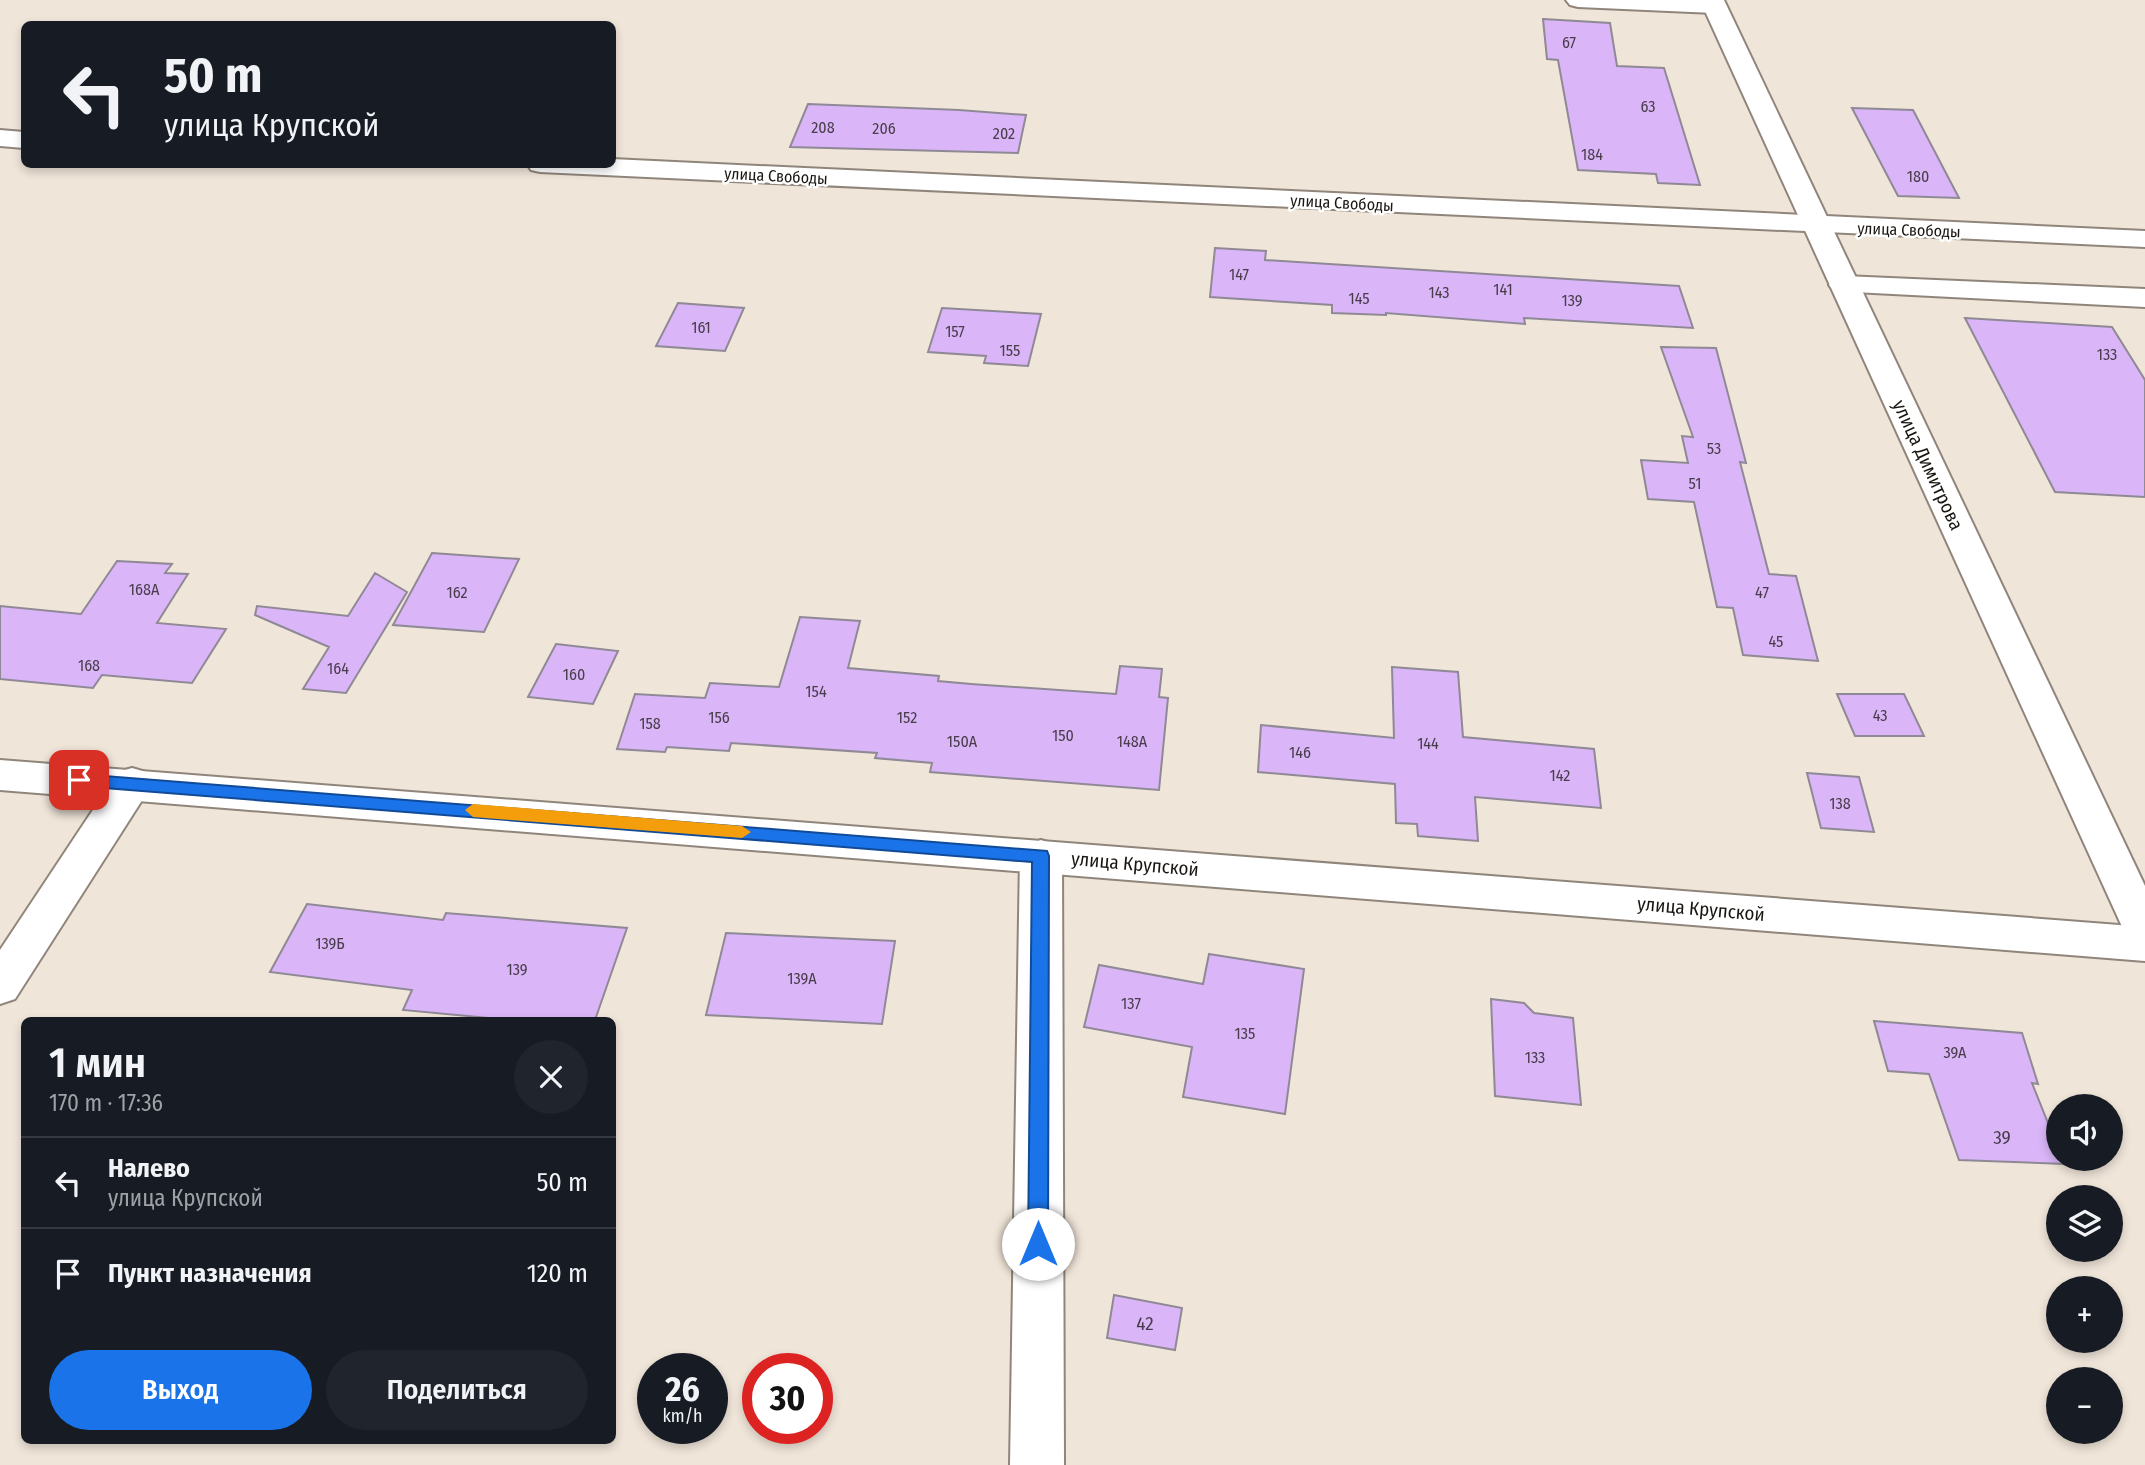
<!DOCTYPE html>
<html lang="ru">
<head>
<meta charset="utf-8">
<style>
  :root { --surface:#171b24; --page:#20242c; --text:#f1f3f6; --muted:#9ea1a6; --line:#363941; --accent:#1a73e8 }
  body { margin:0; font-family:"Fira Sans Condensed",sans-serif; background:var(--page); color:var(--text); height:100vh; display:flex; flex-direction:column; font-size:26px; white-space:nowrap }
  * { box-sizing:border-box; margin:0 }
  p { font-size:23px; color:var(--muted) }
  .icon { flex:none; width:38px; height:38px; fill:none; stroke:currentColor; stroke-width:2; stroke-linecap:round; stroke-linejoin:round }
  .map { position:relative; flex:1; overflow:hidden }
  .drawer { position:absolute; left:21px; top:1017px; width:595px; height:427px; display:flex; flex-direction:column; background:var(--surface); border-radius:10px; box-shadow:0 4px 10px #0003 }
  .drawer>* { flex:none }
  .banner { position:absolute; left:21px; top:21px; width:595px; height:147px; border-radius:10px; box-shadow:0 4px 10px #0003; background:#171b24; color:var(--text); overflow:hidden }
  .controls { position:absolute; left:2046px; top:1094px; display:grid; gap:14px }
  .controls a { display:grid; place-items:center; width:77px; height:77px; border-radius:50%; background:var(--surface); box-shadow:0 4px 10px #0003; font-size:35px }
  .speed { position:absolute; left:637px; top:1353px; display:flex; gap:14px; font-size:35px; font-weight:700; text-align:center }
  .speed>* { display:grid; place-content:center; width:91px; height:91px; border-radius:50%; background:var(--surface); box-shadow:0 4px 10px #0003; line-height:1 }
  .speed small { font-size:18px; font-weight:400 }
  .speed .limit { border:10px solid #d22; background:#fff; color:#111 }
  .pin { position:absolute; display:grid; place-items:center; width:60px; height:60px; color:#fff; margin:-30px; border-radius:14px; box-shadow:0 4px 10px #0006 }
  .me { position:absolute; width:77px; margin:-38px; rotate:0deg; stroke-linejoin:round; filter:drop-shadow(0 0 5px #0008) }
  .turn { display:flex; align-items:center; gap:24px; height:147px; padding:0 28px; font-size:32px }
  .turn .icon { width:91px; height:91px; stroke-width:2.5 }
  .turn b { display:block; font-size:49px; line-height:60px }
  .round { display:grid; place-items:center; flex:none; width:74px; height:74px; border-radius:37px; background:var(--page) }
  .head { display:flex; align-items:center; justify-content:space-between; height:119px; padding:0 28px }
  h1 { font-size:42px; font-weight:600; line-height:52px }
  .action { display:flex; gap:14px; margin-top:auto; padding:14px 28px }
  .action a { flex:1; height:80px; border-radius:42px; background:var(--accent); color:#fff; font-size:28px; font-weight:600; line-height:80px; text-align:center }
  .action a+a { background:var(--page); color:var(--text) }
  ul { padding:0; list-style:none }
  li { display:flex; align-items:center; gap:21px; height:91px; padding:0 28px; border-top:2px solid var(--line) }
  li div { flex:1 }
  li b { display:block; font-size:26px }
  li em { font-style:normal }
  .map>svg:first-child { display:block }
  .building { fill:#dab6f8; stroke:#8f8995; stroke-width:2 }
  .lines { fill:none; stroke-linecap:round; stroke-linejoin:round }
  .minor-casing { stroke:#90857b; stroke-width:4 }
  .tertiary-casing { stroke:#90857b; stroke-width:4 }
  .secondary-casing { stroke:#90857b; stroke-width:4 }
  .minor { fill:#fff; fill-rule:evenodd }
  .tertiary { fill:#fff; fill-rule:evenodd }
  .secondary { fill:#fff; fill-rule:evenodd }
  .route { fill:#1a73e8; stroke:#114b97; stroke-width:2 }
  .slow { fill:#f59e0b }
  .labels { text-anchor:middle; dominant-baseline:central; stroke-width:5; stroke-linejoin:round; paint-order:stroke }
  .number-label { font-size:16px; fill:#493d4b }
  .far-street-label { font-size:16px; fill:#191511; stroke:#fff }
  .street-label { font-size:19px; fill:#191511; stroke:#fff }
  .near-number-label { font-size:19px; fill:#493d4b }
</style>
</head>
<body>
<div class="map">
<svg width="2145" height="1465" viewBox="0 0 2145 1465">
  <rect width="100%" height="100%" fill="#f0e5d9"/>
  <path class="building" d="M1543,19L1610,23L1617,66L1664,68L1700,185L1658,183L1656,174L1578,170L1558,60L1547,59Z
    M808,104L959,110L1026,115L1018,153L790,147Z
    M1852,108L1913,110L1959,198L1898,196Z
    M1215,248L1266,251L1265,260L1679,286L1693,328L1524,318L1525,324L1386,313V315L1332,313V305L1210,297Z
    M678,303L744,308L725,351L656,346Z
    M942,308L1041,314L1028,366L984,363L986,356L928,352Z
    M1965,318L2112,327L2145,380V497L2055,492Z
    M1661,347L1716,348L1746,463L1740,462L1769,574L1796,576L1818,661L1743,655L1733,608L1717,607L1694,502L1648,499L1641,460L1688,463L1682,436L1693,437Z
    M432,553L519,559L484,632L393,625Z
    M117,561L172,564L165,573L188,574L157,623L226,629L192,683L102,675L93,688L0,679V606L81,614Z
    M375,573L407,592L346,693L303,689L329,647L255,615L257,606L348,616Z
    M800,617L860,621L848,668L939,676L938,681L971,684L1116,694L1120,666L1162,669L1159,697L1168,698L1159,790L930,772L932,763L875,758L877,753L731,743L729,751L667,747L665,752L617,749L635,694L705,698L710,683L779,687Z
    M556,644L618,651L593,704L528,697Z
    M1392,667L1458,672L1463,737L1594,749L1601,808L1475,797L1478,841L1418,836L1417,824L1396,823L1395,784L1258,772L1261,725L1394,738Z
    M1837,694H1904L1924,736H1855Z
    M1807,773L1859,777L1874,832L1821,828Z
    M307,904L443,920L446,913L627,928L595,1020H510L403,1010L412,990L270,972Z
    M726,933L895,941L882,1024L706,1015Z
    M1209,954L1304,969L1285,1114L1183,1097L1192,1047L1084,1027L1099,965L1203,984Z
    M1491,999L1524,1003L1534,1013L1573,1018L1581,1105L1495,1096Z
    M1874,1021L2022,1033L2038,1084L2032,1083L2058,1148V1158H2062L2065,1164L1959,1160L1929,1074L1888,1071Z
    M1114,1295L1182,1308L1175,1350L1107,1338Z"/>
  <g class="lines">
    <defs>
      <path id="minor" d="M1566,0H1718L1726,6L1722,11L1714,13L1578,7L1570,5Z
        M132,768L146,772L152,783L146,794L15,999L0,1004V950L118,772Z
        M1041,840L1056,845L1062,856L1064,1465H1010L1020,856L1026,845Z"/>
      <path id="tertiary" d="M0,130L24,132V148L0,146Z
        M612,159L2145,231V247L540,172L531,170L527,164H612Z
        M1844,276L2145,289V307L1834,291L1829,285L1834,279Z
        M0,760L2145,927V961L0,790Z"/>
      <path id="secondary" d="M1700,0H1724L2145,886V948L2130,943L2124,931Z"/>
    </defs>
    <use href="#minor" class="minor-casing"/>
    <use href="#tertiary" class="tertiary-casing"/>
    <use href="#secondary" class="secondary-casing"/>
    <use href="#minor" class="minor"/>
    <use href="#tertiary" class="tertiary"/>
    <use href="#secondary" class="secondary"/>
  </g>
  <path class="route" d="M79,774L1047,851L1049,856L1048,1244L1045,1250L1038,1253L1031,1250L1028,1244L1032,862L79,786L71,780Z"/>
  <path class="slow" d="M473,804L742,826L751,832L742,838L473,817L465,810Z"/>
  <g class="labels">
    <g class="number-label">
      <text x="1569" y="42">67</text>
      <text x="1648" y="106">63</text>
      <text x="823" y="127">208</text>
      <text x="884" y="128">206</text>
      <text x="1004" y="133">202</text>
      <text x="1592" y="154">184</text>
      <text x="1918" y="176">180</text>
      <text x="1239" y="274">147</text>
      <text x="1503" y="289">141</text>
      <text x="1439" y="292">143</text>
      <text x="1359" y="298">145</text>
      <text x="1572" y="300">139</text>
      <text x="701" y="327">161</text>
      <text x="955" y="331">157</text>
      <text x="1010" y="350">155</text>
      <text x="2107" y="354">133</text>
      <text x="1714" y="448">53</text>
      <text x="1695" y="483">51</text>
      <text x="144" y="589">168А</text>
      <text x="457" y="592">162</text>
      <text x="1762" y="592">47</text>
      <text x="1776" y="641">45</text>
      <text x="89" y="665">168</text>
      <text x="338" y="668">164</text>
      <text x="574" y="674">160</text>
      <text x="816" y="691">154</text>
      <text x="1880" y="715">43</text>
      <text x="719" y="717">156</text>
      <text x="907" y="717">152</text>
      <text x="650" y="723">158</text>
      <text x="1063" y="735">150</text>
      <text x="962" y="741">150А</text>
      <text x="1132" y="741">148А</text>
      <text x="1428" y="743">144</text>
      <text x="1300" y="752">146</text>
      <text x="1560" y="775">142</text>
      <text x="1840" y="803">138</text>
      <text x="330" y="943">139Б</text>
      <text x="517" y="969">139</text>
      <text x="802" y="978">139А</text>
      <text x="1131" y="1003">137</text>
      <text x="1245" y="1033">135</text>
      <text x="1955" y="1052">39А</text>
      <text x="1535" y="1057">133</text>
    </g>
    <g class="far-street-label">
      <text transform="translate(776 176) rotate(3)">улица Свободы</text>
      <text transform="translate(1342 203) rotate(3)">улица Свободы</text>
      <text transform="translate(1909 230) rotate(2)">улица Свободы</text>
    </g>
    <g class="street-label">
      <text transform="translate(1928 465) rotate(65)">улица Димитрова</text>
      <text transform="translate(1135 864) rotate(5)">улица Крупской</text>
      <text transform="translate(1701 909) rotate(5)">улица Крупской</text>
    </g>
    <g class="near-number-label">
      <text x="2002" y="1137">39</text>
      <text x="1145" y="1323">42</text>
    </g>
  </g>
</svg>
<div class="controls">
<a><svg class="icon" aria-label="sound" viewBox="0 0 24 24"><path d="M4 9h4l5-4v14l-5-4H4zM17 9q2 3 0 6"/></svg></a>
<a><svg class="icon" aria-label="layers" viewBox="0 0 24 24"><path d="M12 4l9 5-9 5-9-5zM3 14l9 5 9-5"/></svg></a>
<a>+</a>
<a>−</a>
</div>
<div class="speed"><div>26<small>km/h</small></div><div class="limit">30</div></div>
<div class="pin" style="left:79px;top:780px;background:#d93025"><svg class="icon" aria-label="arrive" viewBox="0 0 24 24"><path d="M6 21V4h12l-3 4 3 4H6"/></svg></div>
<svg class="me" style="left:1038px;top:1244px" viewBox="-20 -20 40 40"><circle r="19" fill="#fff"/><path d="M0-13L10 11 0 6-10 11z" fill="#1a73e8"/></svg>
<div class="banner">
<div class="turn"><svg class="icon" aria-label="left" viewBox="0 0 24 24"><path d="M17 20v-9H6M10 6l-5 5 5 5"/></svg><div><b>50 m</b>улица Крупской</div></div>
</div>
<section class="drawer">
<div class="head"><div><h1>1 мин</h1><p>170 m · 17:36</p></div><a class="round"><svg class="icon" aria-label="close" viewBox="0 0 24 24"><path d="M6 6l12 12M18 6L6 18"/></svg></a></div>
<ul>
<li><svg class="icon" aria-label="left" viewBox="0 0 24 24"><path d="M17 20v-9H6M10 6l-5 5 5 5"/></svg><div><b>Налево</b><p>улица Крупской</p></div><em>50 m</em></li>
<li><svg class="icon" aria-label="arrive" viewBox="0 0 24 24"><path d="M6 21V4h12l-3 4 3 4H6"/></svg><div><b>Пункт назначения</b></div><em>120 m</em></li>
</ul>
<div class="action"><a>Выход</a><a>Поделиться</a></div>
</section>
</div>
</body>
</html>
